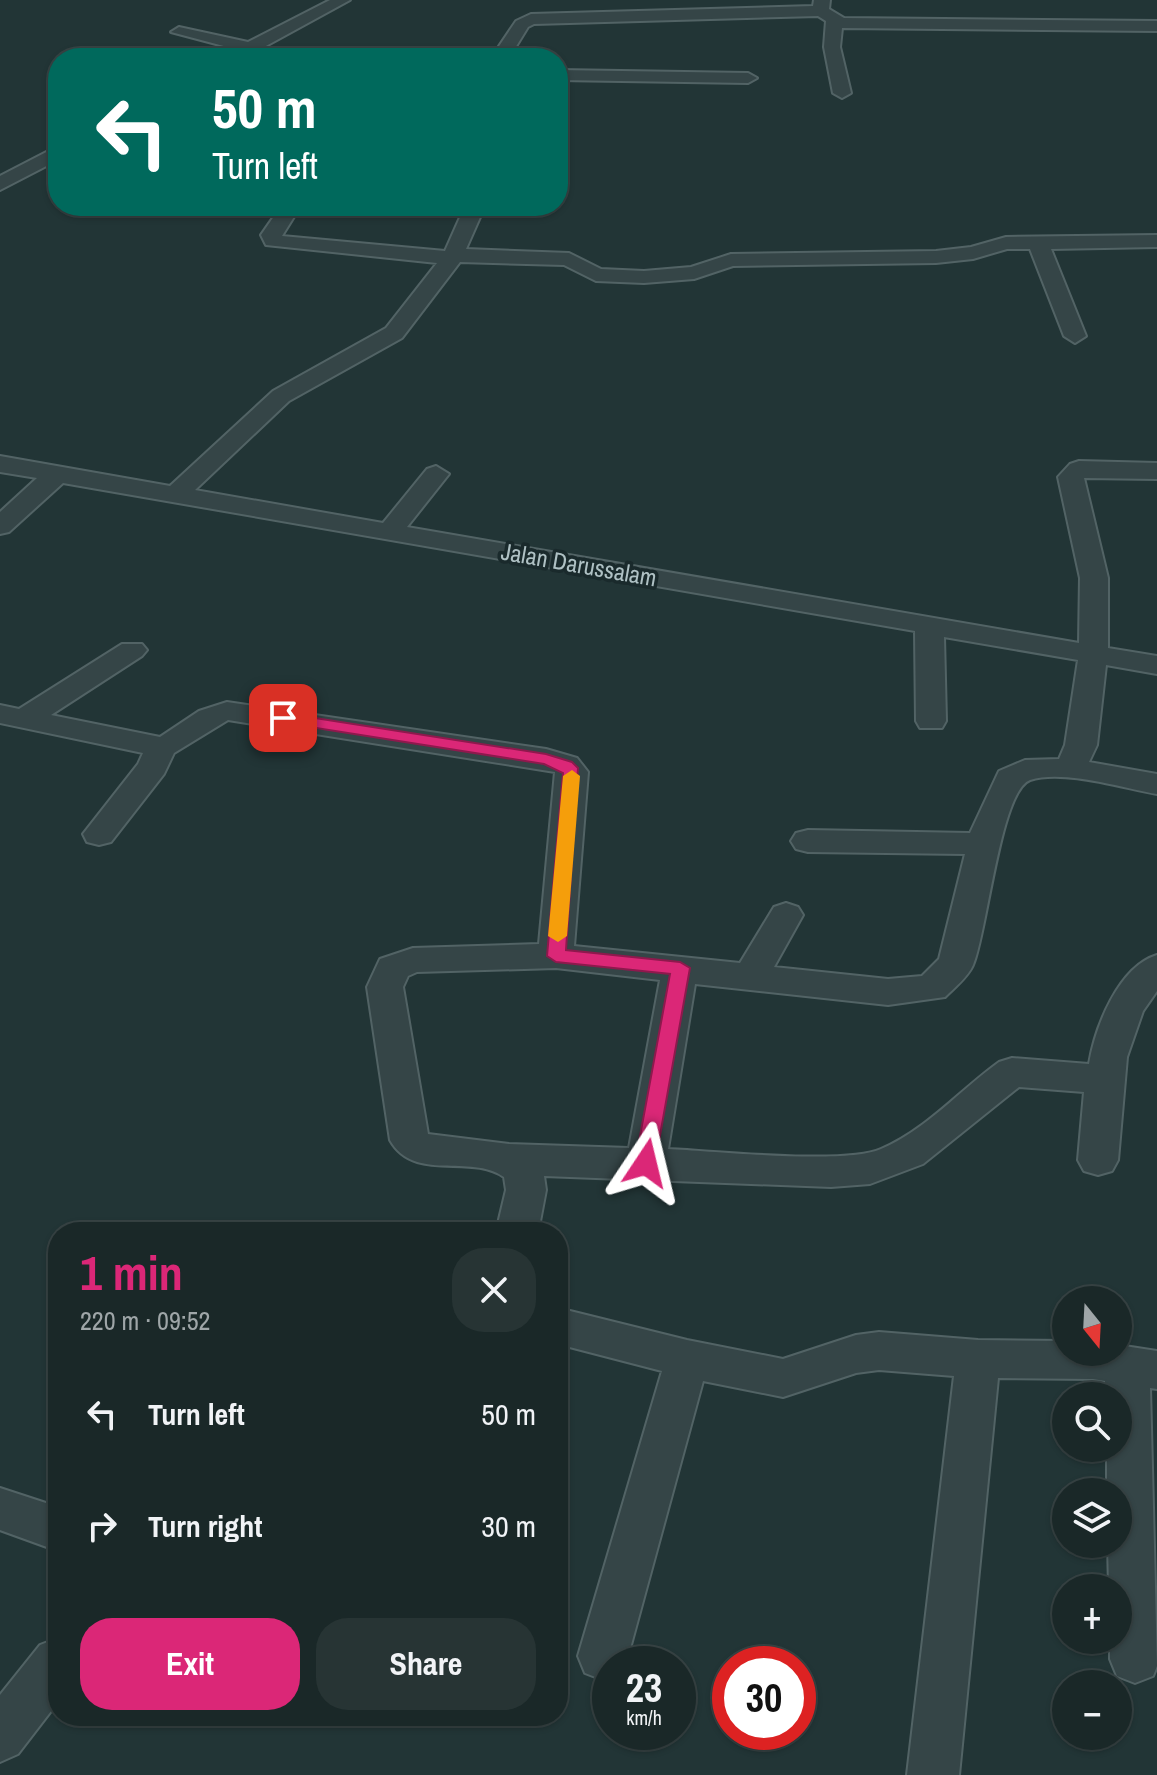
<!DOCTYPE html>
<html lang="en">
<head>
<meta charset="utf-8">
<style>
  :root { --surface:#1a2828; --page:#273434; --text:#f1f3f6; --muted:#9fa6a8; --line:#384445; --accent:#db2777 }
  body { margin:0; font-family:"Archivo Narrow",sans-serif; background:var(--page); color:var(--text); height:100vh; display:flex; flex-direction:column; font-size:30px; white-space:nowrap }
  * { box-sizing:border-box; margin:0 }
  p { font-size:26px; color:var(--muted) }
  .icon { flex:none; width:44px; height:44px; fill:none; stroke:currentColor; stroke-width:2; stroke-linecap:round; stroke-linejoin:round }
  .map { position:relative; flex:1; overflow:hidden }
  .details { position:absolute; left:48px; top:1222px; width:520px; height:504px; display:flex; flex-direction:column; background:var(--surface); border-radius:32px; box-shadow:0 2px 6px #0004,0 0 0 2px var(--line) }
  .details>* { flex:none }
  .hud { position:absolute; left:48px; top:48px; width:520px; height:168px; border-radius:32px; box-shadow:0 2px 6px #0004,0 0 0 2px var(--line); background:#00695c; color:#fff; overflow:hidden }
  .needle { width:52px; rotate:162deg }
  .fabs { position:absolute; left:1052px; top:1286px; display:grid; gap:16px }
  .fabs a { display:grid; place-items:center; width:80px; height:80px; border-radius:50%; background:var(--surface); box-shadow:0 2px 6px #0004,0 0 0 2px var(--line); font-size:40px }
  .speed { position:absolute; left:592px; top:1646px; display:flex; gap:16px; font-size:40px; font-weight:700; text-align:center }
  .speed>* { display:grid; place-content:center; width:104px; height:104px; border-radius:50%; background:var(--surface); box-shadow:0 2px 6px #0004,0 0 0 2px var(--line); line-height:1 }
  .speed small { font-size:20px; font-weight:400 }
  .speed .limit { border:12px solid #d22; background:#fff; color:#111 }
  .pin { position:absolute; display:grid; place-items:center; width:68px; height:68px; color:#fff; margin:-34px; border-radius:16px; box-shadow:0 4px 12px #0006 }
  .me { position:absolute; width:88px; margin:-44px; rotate:10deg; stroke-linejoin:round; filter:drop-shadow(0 0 6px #0008) }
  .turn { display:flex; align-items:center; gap:28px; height:168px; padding:0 32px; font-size:36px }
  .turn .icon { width:104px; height:104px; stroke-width:2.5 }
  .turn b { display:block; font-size:56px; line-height:68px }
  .round { display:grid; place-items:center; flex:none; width:84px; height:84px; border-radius:32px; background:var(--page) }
  .headline { display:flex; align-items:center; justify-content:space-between; height:136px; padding:0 32px }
  h1 { font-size:48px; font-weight:700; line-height:60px; color:var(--accent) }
  .action { display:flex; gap:16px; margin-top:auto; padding:16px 32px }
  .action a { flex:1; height:92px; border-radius:32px; background:var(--accent); color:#fff; font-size:32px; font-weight:700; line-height:92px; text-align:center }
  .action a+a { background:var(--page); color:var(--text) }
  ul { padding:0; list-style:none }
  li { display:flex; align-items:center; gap:24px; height:112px; padding:0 32px }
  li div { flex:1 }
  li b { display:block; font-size:30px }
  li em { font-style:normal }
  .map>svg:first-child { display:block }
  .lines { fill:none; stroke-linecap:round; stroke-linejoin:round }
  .minor-casing { stroke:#526365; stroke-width:4 }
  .minor { fill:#354547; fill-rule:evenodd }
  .route { fill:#db2777; stroke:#8e194d; stroke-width:2 }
  .slow { fill:#f59e0b }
  .labels { text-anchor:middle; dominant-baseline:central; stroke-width:7; stroke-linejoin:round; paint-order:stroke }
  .street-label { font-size:24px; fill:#afc1c4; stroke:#1a2a2c }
</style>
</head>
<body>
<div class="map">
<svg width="1157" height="1775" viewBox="0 0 1157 1775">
  <rect width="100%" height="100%" fill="#223536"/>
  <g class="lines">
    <defs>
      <path id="minor" d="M330,0H350L244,58H222L235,49L171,32L179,27L248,42Z
        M814,0H830L829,9L844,18L1157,21V31L842,28L840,47L851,93L842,98L833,93L824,47L826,21L818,16L534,24L528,27L509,58H491L516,21L531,14L813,6Z
        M558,70L748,73L757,78L748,83L558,80Z
        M58,146V160L0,190V176Z
        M274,206H294L297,212L282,236L445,251L465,206H485L466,249L569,253L601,269L644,271L691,267L731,254L936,251L971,247L1006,237L1157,235V247L1051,249L1086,336L1075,343L1064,336L1030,249H1007L973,259L936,263L733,266L694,279L644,283L596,281L564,265L460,262L402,338L289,401L195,490L383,523L427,469L436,466L449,474L407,527L1079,643L1080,578L1058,477L1070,464L1079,461L1157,463V479L1084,478L1108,578V648L1157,656V674L1106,665L1097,745L1089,762L1157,774V794C1123,788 1063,769 1030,780C1000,791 987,934 973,965C968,977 954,988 945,997L888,1005L695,984L668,1149C714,1151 845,1165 881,1149C926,1130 960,1090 999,1062L1012,1058L1089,1064C1095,1028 1118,967 1157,955V991L1143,1011L1127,1057L1118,1160L1112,1171L1098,1175L1084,1171L1078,1160L1084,1092L1019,1087L923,1164L870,1184L831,1187L544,1176L546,1190L538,1232H496L506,1190L504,1177C470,1153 414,1183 390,1140L367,987L380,959L413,948L539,944L555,772L228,720L174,753L164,774L111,842L99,845L87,842L83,834L138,764L143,753L0,723V705L19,709L122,644H142L147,650L142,656L51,715L160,737L199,711L227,702L546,749L577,758L588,772L574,946L740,963L774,907L786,903L798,907L803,915L774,967L888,979L922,976L939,959L965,854L808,852L796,849L791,841L796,833L808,830L970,833L999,771L1025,760L1059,759L1065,745L1078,660L944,637L946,721L942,728H920L916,721L915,631L63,483L9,532L0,534V512L37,478L0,472V456L170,486L273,391L386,328L437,263L266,245L261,235L277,212ZM556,968L660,980L629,1148L509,1144L428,1134L403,987L408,976L417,972Z
        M558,1308L687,1340L783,1359L856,1335L879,1332L978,1340L1066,1341V1352H1118V1345L1157,1351V1389L1150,1388L1157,1666L1153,1676L1135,1683L1117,1676L1110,1659V1640H1118V1588H1109L1108,1544H1118V1492H1107V1448H1118V1396H1106L1105,1381L1093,1379L998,1378L959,1775H907L954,1376L879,1370L856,1373L783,1397L703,1381L628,1656L624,1664H610V1677L603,1680L585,1673L578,1656L662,1371L558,1344Z
        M0,1488L58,1507V1551L0,1530Z
        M58,1638V1702L18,1754L0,1762V1695L40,1645Z"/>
    </defs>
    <use href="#minor" class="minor-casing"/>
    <use href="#minor" class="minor"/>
  </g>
  <path class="route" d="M283,713L546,754L572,762L578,768L566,950L680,962L690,968L654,1169H638L635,1163L670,974L556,962L547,956L563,773L544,764L278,722V715Z"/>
  <path class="slow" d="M572,770L580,776L567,936L558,942L548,936L563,776Z"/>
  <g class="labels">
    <g class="street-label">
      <text transform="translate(579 564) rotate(10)">Jalan Darussalam</text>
    </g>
  </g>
</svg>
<div class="fabs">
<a><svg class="needle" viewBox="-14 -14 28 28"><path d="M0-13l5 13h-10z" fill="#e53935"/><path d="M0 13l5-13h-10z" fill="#9fa6a8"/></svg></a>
<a><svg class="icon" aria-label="search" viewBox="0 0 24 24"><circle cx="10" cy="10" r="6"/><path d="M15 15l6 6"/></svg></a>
<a><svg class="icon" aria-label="layers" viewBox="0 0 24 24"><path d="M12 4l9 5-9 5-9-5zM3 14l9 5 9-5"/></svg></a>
<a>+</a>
<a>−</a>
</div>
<div class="speed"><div>23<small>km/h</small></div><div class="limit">30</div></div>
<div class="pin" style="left:283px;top:718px;background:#d93025"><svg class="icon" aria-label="arrive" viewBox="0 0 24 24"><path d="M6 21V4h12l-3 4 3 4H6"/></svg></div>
<svg class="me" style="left:646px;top:1163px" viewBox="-20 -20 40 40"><path d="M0-17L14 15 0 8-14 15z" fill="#db2777" stroke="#fff" stroke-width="4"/></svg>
<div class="hud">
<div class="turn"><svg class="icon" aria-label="left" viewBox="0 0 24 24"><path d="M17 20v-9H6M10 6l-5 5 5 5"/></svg><div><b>50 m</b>Turn left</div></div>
</div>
<section class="details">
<div class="headline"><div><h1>1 min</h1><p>220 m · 09:52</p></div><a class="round"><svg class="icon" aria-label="close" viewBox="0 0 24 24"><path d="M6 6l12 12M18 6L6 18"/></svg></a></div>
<ul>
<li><svg class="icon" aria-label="left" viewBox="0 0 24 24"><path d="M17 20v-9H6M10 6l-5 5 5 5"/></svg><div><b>Turn left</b></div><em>50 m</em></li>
<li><svg class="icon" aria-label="right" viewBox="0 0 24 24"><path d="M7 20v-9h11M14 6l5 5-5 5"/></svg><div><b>Turn right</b></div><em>30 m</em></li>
</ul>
<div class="action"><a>Exit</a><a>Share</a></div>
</section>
</div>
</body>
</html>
